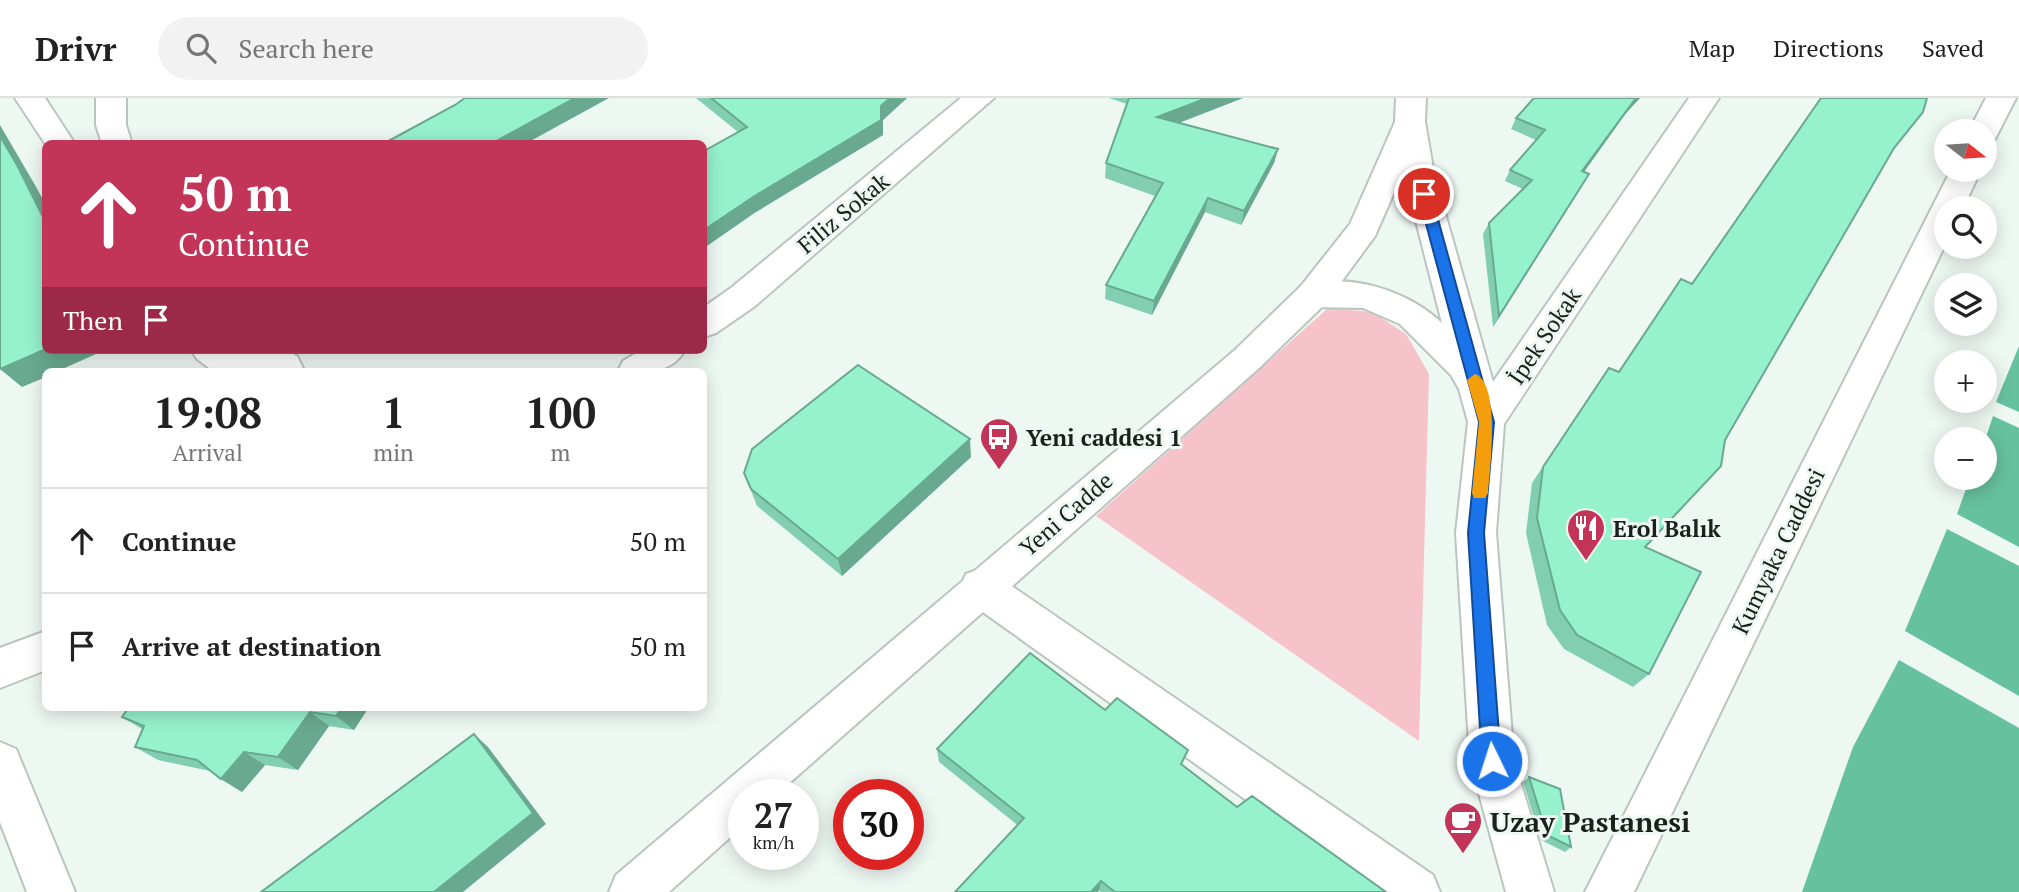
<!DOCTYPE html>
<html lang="en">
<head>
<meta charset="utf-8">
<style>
  :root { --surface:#fff; --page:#f2f2f2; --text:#222; --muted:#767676; --line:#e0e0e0 }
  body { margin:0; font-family:"PT Serif",serif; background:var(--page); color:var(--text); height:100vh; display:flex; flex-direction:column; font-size:26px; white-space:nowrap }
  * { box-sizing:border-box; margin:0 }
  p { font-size:23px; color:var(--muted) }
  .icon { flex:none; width:38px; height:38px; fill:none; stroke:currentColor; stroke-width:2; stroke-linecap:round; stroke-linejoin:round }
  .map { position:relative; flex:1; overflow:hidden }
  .sheet { position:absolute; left:42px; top:270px; width:665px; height:343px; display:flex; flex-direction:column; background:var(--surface); border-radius:10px; box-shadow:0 4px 18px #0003 }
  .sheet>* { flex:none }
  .banner { position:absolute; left:42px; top:42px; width:665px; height:214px; border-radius:10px; box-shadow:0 4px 18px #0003; background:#c33459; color:#fff; overflow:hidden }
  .needle { width:46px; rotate:107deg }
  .fabs { position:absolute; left:1934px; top:21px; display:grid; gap:14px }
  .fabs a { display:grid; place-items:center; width:63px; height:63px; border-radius:50%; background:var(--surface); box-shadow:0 4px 18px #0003; font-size:35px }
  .speed { position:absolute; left:728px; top:681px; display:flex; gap:14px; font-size:35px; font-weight:700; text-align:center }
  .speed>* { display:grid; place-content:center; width:91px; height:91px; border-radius:50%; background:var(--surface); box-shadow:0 4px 18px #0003; line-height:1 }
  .speed small { font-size:18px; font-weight:400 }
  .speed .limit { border:10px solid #d22; background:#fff; color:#111 }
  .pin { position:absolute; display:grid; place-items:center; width:60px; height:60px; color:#fff; margin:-30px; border:4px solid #fff; border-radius:50%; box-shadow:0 2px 7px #0007 }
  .me { position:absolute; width:77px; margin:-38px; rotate:356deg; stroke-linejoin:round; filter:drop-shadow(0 0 5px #0008) }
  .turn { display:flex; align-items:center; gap:24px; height:147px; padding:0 21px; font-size:32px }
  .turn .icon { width:91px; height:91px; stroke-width:2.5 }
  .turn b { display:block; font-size:49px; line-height:60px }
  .then { display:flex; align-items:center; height:66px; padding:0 21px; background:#0003; gap:14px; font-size:26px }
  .eta { display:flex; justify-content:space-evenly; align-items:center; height:119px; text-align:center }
  .eta b { font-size:42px; font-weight:600; line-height:49px }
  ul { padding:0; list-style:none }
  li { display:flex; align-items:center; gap:21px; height:105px; padding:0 21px; border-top:2px solid var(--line) }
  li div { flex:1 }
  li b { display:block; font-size:26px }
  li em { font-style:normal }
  header { display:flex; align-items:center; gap:42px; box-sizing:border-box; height:98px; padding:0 35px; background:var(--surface); border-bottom:2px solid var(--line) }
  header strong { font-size:33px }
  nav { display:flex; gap:38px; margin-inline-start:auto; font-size:24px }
  .search { width:490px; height:63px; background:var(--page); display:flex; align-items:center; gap:18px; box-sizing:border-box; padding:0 24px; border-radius:38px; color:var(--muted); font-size:26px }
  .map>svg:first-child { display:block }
  .green { fill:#f5c3c9 }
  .water { fill:#66c19f }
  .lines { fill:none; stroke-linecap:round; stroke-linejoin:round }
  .minor-casing { stroke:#bbc5c0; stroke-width:4 }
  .tertiary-casing { stroke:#bbc5c0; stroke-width:4 }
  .secondary-casing { stroke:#bbc5c0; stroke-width:4 }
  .minor { fill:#fff; fill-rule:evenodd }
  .tertiary { fill:#fff; fill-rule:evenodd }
  .secondary { fill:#fff; fill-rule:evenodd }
  .wall { fill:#81cfb0 }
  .shaded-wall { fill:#69a990 }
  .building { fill:#96f1cd; stroke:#69a990; stroke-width:2 }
  .route { fill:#1a73e8; stroke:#114b97; stroke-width:2 }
  .slow { fill:#f59e0b }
  .labels { text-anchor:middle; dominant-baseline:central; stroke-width:6; stroke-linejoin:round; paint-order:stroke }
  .street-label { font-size:23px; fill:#1b1f1d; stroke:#eef8f3 }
  .poi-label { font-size:23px; font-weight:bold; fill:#1b1f1d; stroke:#eef8f3; text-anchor:start }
  .near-poi-label { font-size:28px; font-weight:bold; fill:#1b1f1d; stroke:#eef8f3; text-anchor:start }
</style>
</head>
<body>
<header>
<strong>Drivr</strong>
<div class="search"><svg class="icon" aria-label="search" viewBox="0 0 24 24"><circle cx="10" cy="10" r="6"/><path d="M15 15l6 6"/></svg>Search here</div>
<nav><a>Map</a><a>Directions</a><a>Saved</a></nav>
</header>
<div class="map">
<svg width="2019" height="794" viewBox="0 0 2019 794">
  <rect width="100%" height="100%" fill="#eef8f3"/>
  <path class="green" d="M1328,210L1372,214L1406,236L1429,276L1419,643L1096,418Z"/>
  <path class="water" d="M2019,248V314L1996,304Z
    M1993,318L2019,330V449L1957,416L1970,380H1984L1985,342Z
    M1947,431L2019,468V598L1905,533Z
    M1899,562L2019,630V794H1802L1853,649Z"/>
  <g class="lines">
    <defs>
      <path id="minor" d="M15,0H45L75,46L46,47Z
        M961,0H994L755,208L716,235L704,239V209L731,190Z
        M1689,0H1719L1504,326L1496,435L1514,663L1554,794H1506L1470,663L1456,435L1468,324L1459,291L1451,277L1400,226L1363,210L1313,209L1301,206L1296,197L1301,188C1349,174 1407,192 1442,225L1404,76L1395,24L1400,17L1410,15L1420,17L1425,24L1434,76L1493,284Z
        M191,252L284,254L297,258L302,268L299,273H213L197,261Z
        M641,252H685C670,278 644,273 618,273L623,263Z
        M980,471L994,476L1433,777L1440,794H1375L966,502L960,489L966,476Z
        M46,533V572L0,590V550Z"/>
      <path id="tertiary" d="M96,0H126V27L132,46H102L96,27Z
        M1396,0H1426L1425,24L1375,138L1325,206L1259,270L777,696H744V727L669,794H609L616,777L1235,252L1301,188L1350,126L1395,24Z
        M254,252H291L305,273H268Z
        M0,644L16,651L75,794H27L0,724Z"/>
      <path id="secondary" d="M1986,0H2016L1995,41L1984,43V33H1969Z
        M1951,72H1981L1963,110H1946V145L1634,794H1585Z"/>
    </defs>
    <use href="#minor" class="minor-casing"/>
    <use href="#tertiary" class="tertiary-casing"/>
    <use href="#secondary" class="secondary-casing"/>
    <use href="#minor" class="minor"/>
    <use href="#tertiary" class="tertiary"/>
    <use href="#secondary" class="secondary"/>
  </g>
  <path class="wall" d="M696,0H907L883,22V37L756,114L738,34Z
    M1109,0H1243L1179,25L1278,51L1274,65L1241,127L1205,114L1152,217L1105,201L1106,187L1155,98L1105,80L1106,65L1127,6Z
    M1534,0H1640L1626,15L1584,74L1589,76L1582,88L1493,229L1483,136L1489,125L1523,91L1505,83L1510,72L1536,42L1511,31L1516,20Z
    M1894,50L1645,449L1649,576L1633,589L1564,551L1547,527L1526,435L1532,385L1597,287L1618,274L1681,181L1692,186Z
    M971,359L842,478L757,408L744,375Z
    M129,609H369L354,632L329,628L298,672L265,667L242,694L221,681L210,673L158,662L135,649L142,631L122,619Z
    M1105,612L1182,667L1237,709L1386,794H1101L939,664L937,651Z
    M1529,679L1571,749L1565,754L1541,742L1523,684Z"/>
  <path class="shaded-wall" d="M575,0H609L525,46H491Z
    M890,0H907L883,22V37L756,114L704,150V132Z
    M1207,0H1243L1155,34L1157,19Z
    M1636,0H1640L1626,15L1576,85L1582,73Z
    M0,27L35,87L46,107V125L0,38Z
    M1278,51L1274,65L1241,127L1244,113Z
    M1589,76L1582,88L1493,229L1499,218Z
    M1208,100L1205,114L1152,217L1154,203Z
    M46,251V252H105L58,273H46V279L22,289L0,271Z
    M970,341L971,359L842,478L838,461Z
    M342,609H369L354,632L336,618Z
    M310,614L329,628L298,672L278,659Z
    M474,636L488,649L546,726L463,794H434Z
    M244,654L265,667L242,694L221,681Z
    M1101,783L1099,793L1098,794H1091Z"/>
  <path class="building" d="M465,0H575L491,46H383L455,7Z
    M711,0H890L881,8V22L753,99L704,132V53L747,29Z
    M1129,0H1207L1157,19L1278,51L1244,113L1208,100L1154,203L1106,187L1163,85L1106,65Z
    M1534,0H1636L1582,73L1589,76L1499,218L1489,125L1532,82L1510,72L1545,32L1516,20Z
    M1821,0H1927L1923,14L1894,50L1725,342L1721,368L1645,449L1701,474L1649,576L1577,537L1560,512L1537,420L1543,369L1609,270L1619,274L1681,181L1692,186Z
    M0,38L17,67L46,125V251L0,271Z
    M858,267L970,341L838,461L751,391L744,375L752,351Z
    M1030,555L1105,612L1117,600L1188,652L1181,666L1237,709L1252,698L1386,794H1115L1101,783L1091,794H955L1024,720L937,651Z
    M129,609H342L336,618L310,614L278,659L244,654L221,681L197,662L135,649L144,628L122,619Z
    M474,636L533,715L434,794H261Z
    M1529,679L1560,691L1571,749L1547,737Z"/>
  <path class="route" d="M1424,92L1431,96L1494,324L1484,435L1501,663L1498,670L1492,672L1485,670L1482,663L1468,435L1479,324L1418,96Z"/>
  <path class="slow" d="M1475,276C1501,285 1490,372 1488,395L1485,400H1474L1472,395L1479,324L1467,282Z"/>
  <defs>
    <symbol id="bus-pin" viewBox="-11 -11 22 30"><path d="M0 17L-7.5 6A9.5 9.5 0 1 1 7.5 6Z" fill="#c33459" stroke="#eef8f3"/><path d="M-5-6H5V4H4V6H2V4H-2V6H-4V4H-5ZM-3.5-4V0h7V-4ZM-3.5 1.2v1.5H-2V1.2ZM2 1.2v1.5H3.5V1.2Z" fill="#fff"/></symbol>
    <symbol id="restaurant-pin" viewBox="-11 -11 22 30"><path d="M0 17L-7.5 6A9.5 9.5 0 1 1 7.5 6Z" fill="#c33459" stroke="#eef8f3"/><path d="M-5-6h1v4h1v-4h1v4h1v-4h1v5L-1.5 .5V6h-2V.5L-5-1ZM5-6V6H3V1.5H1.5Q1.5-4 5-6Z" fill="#fff"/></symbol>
    <symbol id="cafe-pin" viewBox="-11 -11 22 30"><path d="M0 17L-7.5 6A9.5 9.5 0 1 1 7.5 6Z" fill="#c33459" stroke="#eef8f3"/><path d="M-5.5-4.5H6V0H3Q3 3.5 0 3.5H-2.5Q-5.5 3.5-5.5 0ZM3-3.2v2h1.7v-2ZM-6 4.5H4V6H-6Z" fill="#fff"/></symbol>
  </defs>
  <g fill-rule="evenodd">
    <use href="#bus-pin" x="977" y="317" width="44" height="60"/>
    <use href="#restaurant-pin" x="1564" y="408" width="44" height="60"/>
    <use href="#cafe-pin" x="1441" y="701" width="44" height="60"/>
  </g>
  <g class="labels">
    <g class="street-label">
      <text transform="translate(843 115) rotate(-40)">Filiz Sokak</text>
      <text transform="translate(1544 238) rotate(-56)">İpek Sokak</text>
      <text transform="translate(1066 416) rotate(-41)">Yeni Cadde</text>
      <text transform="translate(1778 453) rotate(-64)">Kumyaka Caddesi</text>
    </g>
    <g class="poi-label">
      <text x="1026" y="339">Yeni caddesi 1</text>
      <text x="1613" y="430">Erol Balık</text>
    </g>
    <g class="near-poi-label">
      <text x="1490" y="723">Uzay Pastanesi</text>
    </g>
  </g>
</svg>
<div class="fabs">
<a><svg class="needle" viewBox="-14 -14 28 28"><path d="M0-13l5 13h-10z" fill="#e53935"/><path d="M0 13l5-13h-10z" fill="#767676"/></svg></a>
<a><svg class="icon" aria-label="search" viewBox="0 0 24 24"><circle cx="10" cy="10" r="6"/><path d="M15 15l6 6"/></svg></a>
<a><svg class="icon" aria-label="layers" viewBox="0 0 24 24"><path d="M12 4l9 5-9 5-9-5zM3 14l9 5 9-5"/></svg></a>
<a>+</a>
<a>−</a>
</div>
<div class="speed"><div>27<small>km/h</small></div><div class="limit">30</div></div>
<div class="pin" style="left:1424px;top:96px;background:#d93025"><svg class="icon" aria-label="arrive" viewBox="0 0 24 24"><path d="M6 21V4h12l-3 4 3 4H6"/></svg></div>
<svg class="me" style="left:1492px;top:663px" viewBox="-20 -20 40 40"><circle r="17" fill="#1a73e8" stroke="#fff" stroke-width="3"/><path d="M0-11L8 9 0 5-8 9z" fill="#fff"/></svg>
<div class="banner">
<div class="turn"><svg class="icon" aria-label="ahead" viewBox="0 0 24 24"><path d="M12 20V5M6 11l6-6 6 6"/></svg><div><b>50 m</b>Continue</div></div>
<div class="then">Then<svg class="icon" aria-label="arrive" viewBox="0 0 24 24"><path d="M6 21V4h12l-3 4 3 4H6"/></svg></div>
</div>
<section class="sheet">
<div class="eta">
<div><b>19:08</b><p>Arrival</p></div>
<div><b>1</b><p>min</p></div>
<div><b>100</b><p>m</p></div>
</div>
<ul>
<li><svg class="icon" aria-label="ahead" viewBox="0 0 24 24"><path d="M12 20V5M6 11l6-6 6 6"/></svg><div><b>Continue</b></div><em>50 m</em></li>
<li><svg class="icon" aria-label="arrive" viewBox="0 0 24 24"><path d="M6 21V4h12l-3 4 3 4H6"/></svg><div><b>Arrive at destination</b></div><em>50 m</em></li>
</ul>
</section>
</div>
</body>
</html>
